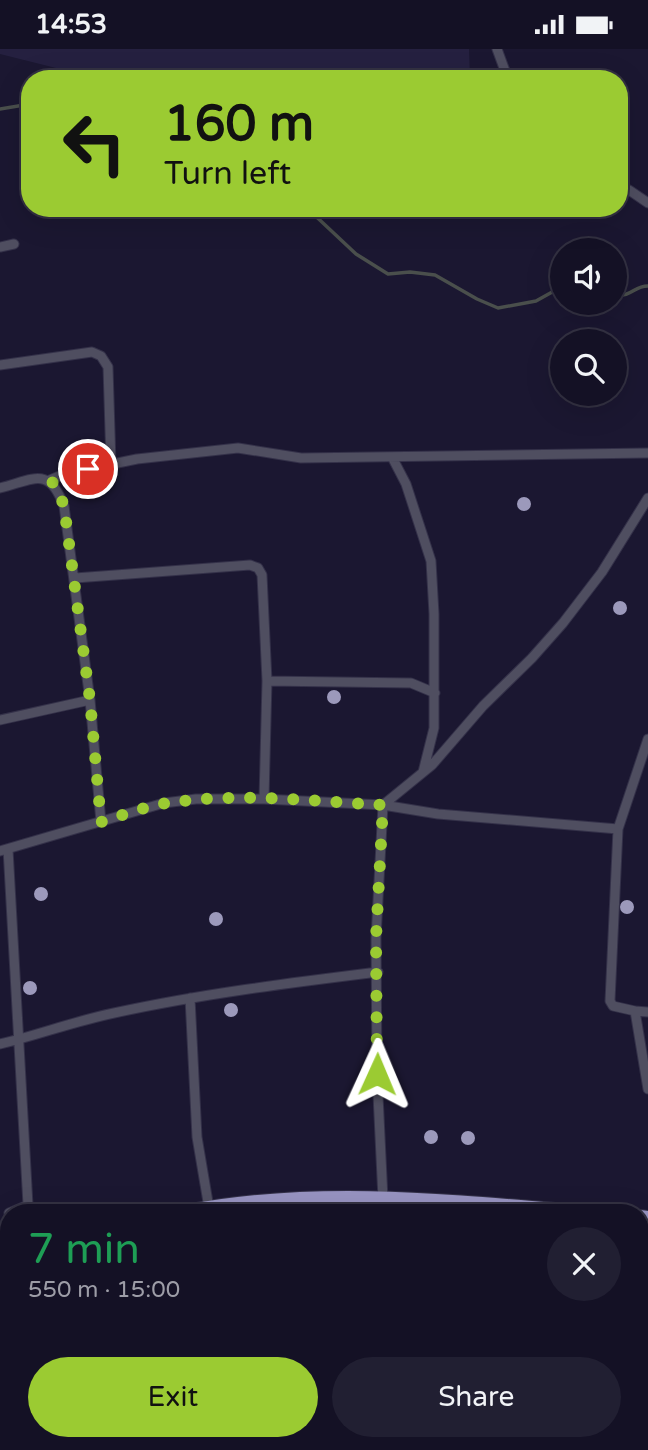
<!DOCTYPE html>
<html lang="en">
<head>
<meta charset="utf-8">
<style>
  :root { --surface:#141125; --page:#211f32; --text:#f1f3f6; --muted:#9d9da7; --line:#333142; --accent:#9bcb32 }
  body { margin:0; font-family:"Varela Round",sans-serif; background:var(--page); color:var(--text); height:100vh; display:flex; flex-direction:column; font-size:26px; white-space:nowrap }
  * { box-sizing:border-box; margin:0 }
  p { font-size:23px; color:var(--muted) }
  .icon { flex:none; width:38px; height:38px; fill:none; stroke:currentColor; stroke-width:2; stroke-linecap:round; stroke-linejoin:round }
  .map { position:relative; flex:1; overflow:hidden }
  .sheet { position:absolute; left:0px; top:1155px; width:649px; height:247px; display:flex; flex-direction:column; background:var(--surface); border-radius:28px 28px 0 0; box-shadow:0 7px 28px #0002,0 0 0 2px var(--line) }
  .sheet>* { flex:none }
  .banner { position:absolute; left:21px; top:21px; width:607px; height:147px; border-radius:28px; box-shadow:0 7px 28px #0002,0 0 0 2px var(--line); background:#9bcb32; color:#111; overflow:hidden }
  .tools { position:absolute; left:550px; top:189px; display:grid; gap:14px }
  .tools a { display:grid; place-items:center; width:77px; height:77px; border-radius:50%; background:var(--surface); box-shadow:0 7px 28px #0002,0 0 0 2px var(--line); font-size:35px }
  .pin { position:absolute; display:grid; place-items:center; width:60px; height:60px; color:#fff; margin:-30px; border:4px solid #fff; border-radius:50%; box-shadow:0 2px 7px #0007 }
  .me { position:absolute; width:77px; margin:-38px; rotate:1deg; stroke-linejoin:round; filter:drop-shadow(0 0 5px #0008) }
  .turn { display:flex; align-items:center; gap:24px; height:147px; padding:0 28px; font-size:32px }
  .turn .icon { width:91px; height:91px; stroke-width:2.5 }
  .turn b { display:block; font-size:49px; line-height:60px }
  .round { display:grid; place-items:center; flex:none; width:74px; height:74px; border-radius:37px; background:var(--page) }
  .overview { display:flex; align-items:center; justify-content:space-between; height:119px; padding:0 28px }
  h1 { font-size:42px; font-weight:600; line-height:52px; color:#1e9e55 }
  .button { display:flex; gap:14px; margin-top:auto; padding:14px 28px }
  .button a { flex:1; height:80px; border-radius:42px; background:var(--accent); color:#111; font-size:28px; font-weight:600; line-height:80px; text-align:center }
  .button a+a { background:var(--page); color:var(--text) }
  .status { display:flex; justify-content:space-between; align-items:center; height:49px; padding:0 35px; background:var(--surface); direction:ltr }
  .status svg { height:19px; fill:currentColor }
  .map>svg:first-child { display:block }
  .built { fill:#252040 }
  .shadow { fill:#0007 }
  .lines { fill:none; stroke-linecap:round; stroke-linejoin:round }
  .stream { stroke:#4a4f4c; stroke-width:3.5 }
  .building { fill:#9c99bb }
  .street-casing { stroke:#343149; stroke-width:11 }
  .highway-casing { stroke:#343149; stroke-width:18 }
  .street { stroke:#4f4e60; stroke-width:9 }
  .highway { stroke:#9793c1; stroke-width:16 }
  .route { stroke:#9bcb32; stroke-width:12; stroke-dasharray:0 21.6 }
</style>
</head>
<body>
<div class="status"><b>14:53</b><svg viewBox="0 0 49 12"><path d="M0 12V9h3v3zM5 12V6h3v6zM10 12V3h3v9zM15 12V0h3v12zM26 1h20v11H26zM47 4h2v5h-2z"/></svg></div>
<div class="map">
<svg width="648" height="1401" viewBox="0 0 648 1401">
  <rect width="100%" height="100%" fill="#1b1731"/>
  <path class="built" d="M0,0H469L470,30H100L0,5Z"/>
  <path class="shadow" d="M521 456a5 5 0 1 1 10 0a5 5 0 1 1-10 0Z
    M616 560a5 5 0 1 1 10 0a5 5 0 1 1-10 0Z
    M330 648a5 5 0 1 1 10 0a5 5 0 1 1-10 0Z
    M36 846a5 5 0 1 1 10 0a5 5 0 1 1-10 0Z
    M623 859a5 5 0 1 1 10 0a5 5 0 1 1-10 0Z
    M211 871a5 5 0 1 1 10 0a5 5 0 1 1-10 0Z
    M26 939a5 5 0 1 1 10 0a5 5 0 1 1-10 0Z
    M227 961a5 5 0 1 1 10 0a5 5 0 1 1-10 0Z
    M427 1088a5 5 0 1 1 10 0a5 5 0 1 1-10 0Z
    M464 1090a5 5 0 1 1 10 0a5 5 0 1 1-10 0Z
    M175,1396L180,1398L181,1401H170Z"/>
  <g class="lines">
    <path class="stream" d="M0,60L30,55
      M307,159L356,205L388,225L410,223L435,226L477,250L498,259L536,252L554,242L562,241
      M614,246C633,248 633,237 648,237"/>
  </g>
  <path class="building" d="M517 455a7 7 0 1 1 14 0a7 7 0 1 1-14 0Z
    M613 559a7 7 0 1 1 14 0a7 7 0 1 1-14 0Z
    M327 648a7 7 0 1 1 14 0a7 7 0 1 1-14 0Z
    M34 845a7 7 0 1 1 14 0a7 7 0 1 1-14 0Z
    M620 858a7 7 0 1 1 14 0a7 7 0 1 1-14 0Z
    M209 870a7 7 0 1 1 14 0a7 7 0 1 1-14 0Z
    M23 939a7 7 0 1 1 14 0a7 7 0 1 1-14 0Z
    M224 961a7 7 0 1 1 14 0a7 7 0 1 1-14 0Z
    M424 1088a7 7 0 1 1 14 0a7 7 0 1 1-14 0Z
    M461 1089a7 7 0 1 1 14 0a7 7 0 1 1-14 0Z"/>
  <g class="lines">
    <defs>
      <path id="street" d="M497,0L508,30
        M620,137L629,141L648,154
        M0,198L14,195
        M0,316L92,303L101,307L108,318L111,415
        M392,408L406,435L431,512L434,565V679L423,723
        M50,431L64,425L137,410L238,399L301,409L648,404
        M0,439C35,430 49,417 64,457L90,651L101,773
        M75,529L250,516L258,519L262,526L267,632L264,750
        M267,632L411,634L435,644
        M0,671L90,651
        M618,780L648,690
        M8,800L28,1156L26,1164
        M0,802L164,754L196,750H264L383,756L438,765L618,780L610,952L613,957L635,962
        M190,949L197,1088L209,1159
        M648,963L635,962L648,1040
        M0,995C38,986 75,972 114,964C201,945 289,934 378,923
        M383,1150L377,1025L376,889L383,756L432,716L483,657L532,609L563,574L602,523L648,449
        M9,1164L28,1156
        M640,1207H648
        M0,1281L9,1275
        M573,1393L622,1401
        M146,1401L157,1393
        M378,1401L379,1393"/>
      <path id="highway" d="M186,1164C315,1139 448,1153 578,1164
        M640,1169L648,1170
        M0,1216L9,1212"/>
    </defs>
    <use href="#street" class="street-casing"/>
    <use href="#highway" class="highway-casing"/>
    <use href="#street" class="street"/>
    <use href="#highway" class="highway"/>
  </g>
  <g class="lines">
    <path class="route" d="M88,420L50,431L57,438L64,457L90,651L101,773C123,766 146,757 168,754C238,743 312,752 383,756L376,889L377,1025"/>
  </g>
</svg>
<div class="tools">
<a><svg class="icon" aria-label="sound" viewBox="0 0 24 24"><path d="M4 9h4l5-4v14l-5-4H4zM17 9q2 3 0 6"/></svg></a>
<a><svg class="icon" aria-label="search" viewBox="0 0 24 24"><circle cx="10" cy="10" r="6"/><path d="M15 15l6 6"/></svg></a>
</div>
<div class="pin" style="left:88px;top:420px;background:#d93025"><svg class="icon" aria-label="arrive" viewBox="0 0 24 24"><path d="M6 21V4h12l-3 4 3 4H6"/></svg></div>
<svg class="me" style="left:377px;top:1025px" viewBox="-20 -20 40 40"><path d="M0-17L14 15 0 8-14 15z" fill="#9bcb32" stroke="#fff" stroke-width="4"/></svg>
<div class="banner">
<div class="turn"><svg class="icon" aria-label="left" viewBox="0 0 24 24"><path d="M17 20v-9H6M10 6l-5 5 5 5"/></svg><div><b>160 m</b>Turn left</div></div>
</div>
<section class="sheet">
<div class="overview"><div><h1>7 min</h1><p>550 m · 15:00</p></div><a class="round"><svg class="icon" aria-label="close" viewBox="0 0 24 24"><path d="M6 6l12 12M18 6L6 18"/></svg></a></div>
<div class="button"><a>Exit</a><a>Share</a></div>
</section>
</div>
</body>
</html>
